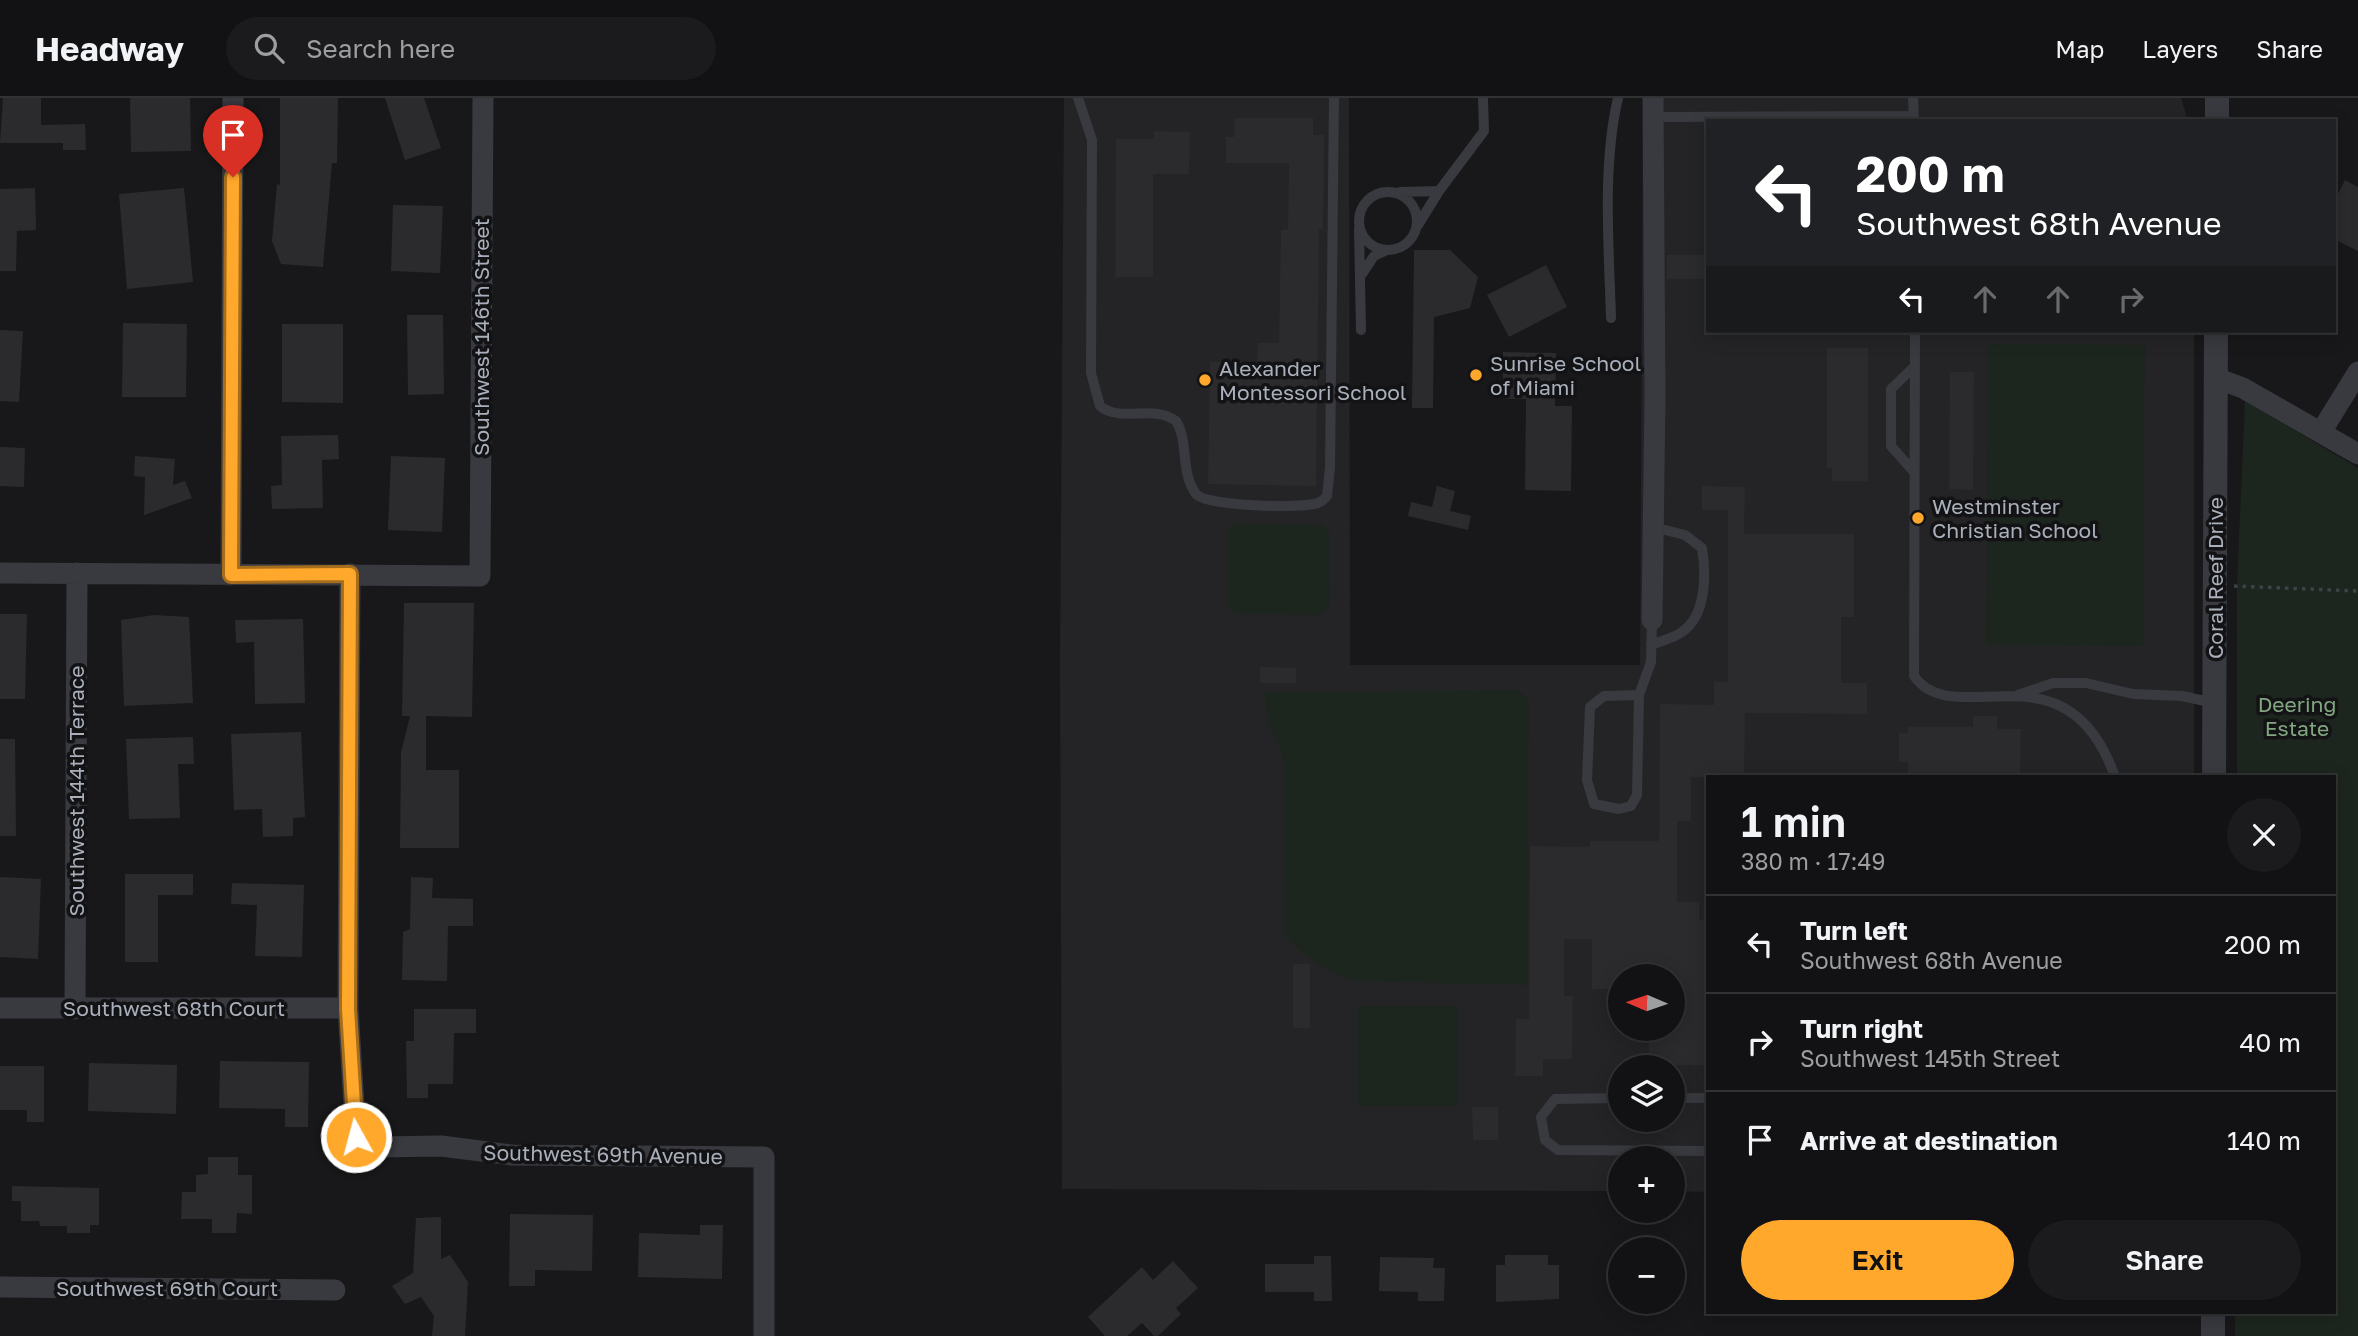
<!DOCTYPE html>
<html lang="en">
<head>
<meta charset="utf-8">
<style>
  :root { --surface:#121214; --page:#1b1b1d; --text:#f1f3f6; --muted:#9c9ea0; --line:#313234; --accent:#ffa82b }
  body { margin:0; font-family:"Golos Text",sans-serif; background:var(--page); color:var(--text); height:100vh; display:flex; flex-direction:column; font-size:26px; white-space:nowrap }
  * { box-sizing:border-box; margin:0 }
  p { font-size:23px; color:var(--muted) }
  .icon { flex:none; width:38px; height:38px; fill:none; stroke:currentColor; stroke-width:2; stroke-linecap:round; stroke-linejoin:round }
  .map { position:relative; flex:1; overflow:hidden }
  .panel { position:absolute; left:1706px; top:677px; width:630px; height:539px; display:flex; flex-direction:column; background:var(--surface); border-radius:0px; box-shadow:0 4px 18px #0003,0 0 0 2px var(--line) }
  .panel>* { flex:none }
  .top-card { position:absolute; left:1706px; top:21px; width:630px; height:214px; border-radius:0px; box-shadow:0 4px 18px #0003,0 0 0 2px var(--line); background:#202124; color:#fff; overflow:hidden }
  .needle { width:46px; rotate:272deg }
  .controls { position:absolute; left:1608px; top:866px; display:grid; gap:14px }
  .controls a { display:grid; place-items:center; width:77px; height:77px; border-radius:50%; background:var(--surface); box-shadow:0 4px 18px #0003,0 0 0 2px var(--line); font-size:35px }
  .pin { position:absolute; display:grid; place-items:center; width:60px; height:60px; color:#fff; margin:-72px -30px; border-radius:50% 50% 50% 0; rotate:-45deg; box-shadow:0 0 7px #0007 }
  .pin .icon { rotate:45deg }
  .me { position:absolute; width:77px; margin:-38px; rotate:353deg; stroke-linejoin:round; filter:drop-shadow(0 0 5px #0008) }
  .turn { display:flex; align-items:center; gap:24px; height:147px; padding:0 35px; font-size:32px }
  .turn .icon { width:91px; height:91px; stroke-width:2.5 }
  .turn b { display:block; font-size:49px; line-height:60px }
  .lanes { display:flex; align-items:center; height:66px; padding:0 35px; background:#0003; justify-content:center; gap:35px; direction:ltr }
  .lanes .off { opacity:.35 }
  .round { display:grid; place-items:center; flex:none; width:74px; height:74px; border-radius:37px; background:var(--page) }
  .summary { display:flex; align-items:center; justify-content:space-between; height:119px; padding:0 35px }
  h1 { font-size:42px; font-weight:600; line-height:52px }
  .button { display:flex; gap:14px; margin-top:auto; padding:14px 35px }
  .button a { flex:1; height:80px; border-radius:42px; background:var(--accent); color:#111; font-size:28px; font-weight:600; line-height:80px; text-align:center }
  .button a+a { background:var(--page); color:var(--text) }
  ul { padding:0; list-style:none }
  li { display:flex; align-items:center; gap:21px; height:98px; padding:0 35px; border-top:2px solid var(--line) }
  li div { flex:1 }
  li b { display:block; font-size:26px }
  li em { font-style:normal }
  header { display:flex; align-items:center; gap:42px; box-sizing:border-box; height:98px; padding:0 35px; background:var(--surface); border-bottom:2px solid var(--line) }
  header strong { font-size:33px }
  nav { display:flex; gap:38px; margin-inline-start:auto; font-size:24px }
  .search { width:490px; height:63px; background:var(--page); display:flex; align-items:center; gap:18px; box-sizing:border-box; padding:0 24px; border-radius:38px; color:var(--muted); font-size:26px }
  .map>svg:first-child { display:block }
  .built { fill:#242427; fill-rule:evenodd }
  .green { fill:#1d261e }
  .building { fill:#2b2b2e }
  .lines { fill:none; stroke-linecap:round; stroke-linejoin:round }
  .path { stroke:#3e4147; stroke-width:3.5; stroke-dasharray:3.5 5; stroke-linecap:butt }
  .service { stroke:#383a40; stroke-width:10 }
  .minor { stroke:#383a40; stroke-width:21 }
  .tertiary { stroke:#383a40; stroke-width:24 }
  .route-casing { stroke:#a66d1c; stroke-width:18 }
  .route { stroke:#ffa82b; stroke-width:12 }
  .poi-dot { fill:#ffa82b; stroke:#131315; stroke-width:2.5 }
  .labels { text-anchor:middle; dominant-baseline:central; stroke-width:7; stroke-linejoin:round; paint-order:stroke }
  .street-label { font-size:21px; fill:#a9b0bb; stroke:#131315 }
  .poi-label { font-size:21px; fill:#a9b0bb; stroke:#131315; text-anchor:start }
  .park-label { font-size:21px; fill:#80a77f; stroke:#131315 }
</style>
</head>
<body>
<header>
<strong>Headway</strong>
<div class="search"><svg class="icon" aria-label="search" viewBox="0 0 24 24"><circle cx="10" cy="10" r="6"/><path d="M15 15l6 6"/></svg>Search here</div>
<nav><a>Map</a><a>Layers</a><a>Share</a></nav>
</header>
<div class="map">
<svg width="2358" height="1238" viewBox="0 0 2358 1238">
  <rect width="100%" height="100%" fill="#18181a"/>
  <path class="built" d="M1064,0H1349L1350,567H1640L1643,0H2181L2188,23H1708V233H2194V679H1708V1094L1673,1093V1060H1620V1093L1062,1091L1060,565ZM1620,878H1673V931H1620ZM1620,970H1673V1022H1620Z"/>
  <path class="green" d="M1988,246L2145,247L2143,548L1986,547Z
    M2245,303L2358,370V1238H2235V1215L2334,1214V679H2237V488Z
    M1235,425L1323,427L1329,434L1330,507L1320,517L1235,516L1228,508V432Z
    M1518,592L1529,602L1527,887L1357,883C1329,876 1305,859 1285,838L1284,666L1279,646L1268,623L1264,594Z
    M1358,908H1458V1008H1358Z"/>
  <path class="building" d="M3,0H41V27L85,26L86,52H63V45H0Z
    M130,0H190L191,53L131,54Z
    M280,0H338L337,65H332L323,169L281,166L272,143L277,86L280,87Z
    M385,0H424L441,50L405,62Z
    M1235,20H1313V37H1324L1323,131H1319L1316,388L1208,386L1210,264H1257L1258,245H1279L1281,132H1288L1289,65H1226V39H1234Z
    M1154,33L1190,34L1189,76H1153V179H1115L1116,41H1154Z
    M2345,82L2358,89V153L2334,141V104Z
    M35,90L36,132L17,133L16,173H0V91Z
    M184,90L193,184L127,191L119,96Z
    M393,107L443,108L440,175L391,173Z
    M1414,152H1450L1478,179L1470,210L1434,219L1433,310H1412Z
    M1667,157H1708V181H1667Z
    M1546,167L1567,209L1509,239L1487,197Z
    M407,217H443L444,296L408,297Z
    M123,225L187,226L186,299H122Z
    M282,226H343V305L282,304Z
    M0,232L23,233L19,304L0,303Z
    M1827,250H1868V383H1832V370H1827Z
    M1503,254L1556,255L1555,308H1572L1571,393L1525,392L1526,301H1503Z
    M1950,274H1974L1973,392L1949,391Z
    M338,337L339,361L322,362L323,410L272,411L271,388L282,387L281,338Z
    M0,349L25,350L24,389L0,388Z
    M135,358L175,361L173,387L185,383L192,400L144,417L145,379L134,378Z
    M391,358L445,360L442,434L388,432Z
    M1437,388L1455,393L1450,413L1471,418L1468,432L1408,418L1411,404L1432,409Z
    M1702,388L1745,389L1744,436H1854V519H1841V585H1867V616L1745,615L1744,679H1691V723H1677V804H1699V822H1708V967H1649V931H1673V878H1620V891H1592V841H1564V898H1573L1572,961H1543V978H1515L1516,921H1529L1530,748L1590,749V743H1659L1660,606L1714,607V583L1728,584V412H1702Z
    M404,505H474L472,619L426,618V672H459V750H400L401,655L410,618H402Z
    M0,516H27L25,601H0Z
    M154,517L189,519L193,605L124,608L121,522Z
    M303,521L305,605L255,606L254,544L236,545L235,522Z
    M1260,569L1296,570V585H1260Z
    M1973,618H1997V631H2021L2020,679H1908V664H1899V635H1908V629H1973Z
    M301,634L305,719L293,720V738L263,739L262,711L234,712L231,636Z
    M193,639L194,666H178L180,720L129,721L126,641Z
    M0,641H15L16,738H0Z
    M125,776H193V797H158V864H125Z
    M0,779L41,781L38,861L0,859Z
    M411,779L433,780L432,800L473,801V828H448L447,883L402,882L403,834L410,831Z
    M232,785L304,787L302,859L255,858L257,807L231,806Z
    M1293,866H1310V930H1293Z
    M414,911H476V935H454L453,986H428V1000H407L406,943H414Z
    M220,963L309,964L308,1029H285V1011L219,1010Z
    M89,965L177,967L176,1016L88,1013Z
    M0,968H44V1024H27V1012H0Z
    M1472,1009H1498V1042H1473Z
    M208,1059H238V1077H252V1116L237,1115L236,1135H212V1121H181L182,1094H196V1077L208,1076Z
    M12,1088L99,1090V1127H90V1135H67V1128H40L39,1123H21V1103H12Z
    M510,1116L593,1117L592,1173L535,1172V1188H509Z
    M441,1119V1161L450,1157L468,1184L465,1238H432L434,1218L421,1199L405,1206L392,1188L413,1175L416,1120Z
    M700,1127H723L722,1181L638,1179L639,1135L700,1137Z
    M1505,1157H1548V1167H1559V1201L1496,1204V1167H1505Z
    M1314,1158H1331L1332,1203H1314V1194H1265V1166H1314Z
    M1380,1159L1434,1160L1433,1170H1445L1444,1203H1418V1194L1379,1193Z
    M1173,1163L1198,1190L1176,1210L1181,1216L1158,1238H1154L1142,1225L1127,1238H1105L1088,1219L1142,1169L1153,1182Z"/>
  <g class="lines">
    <path class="path" d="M2234,488L2358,493"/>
    <path class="service" d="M1078,0L1092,42L1091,275L1100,308C1120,325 1153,306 1176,323C1189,343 1180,375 1196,396C1205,408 1302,411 1318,405C1323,403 1324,401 1327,398L1330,370L1334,0
      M1913,0L1914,23
      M1653,19L1914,18
      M1359 123a29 29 0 1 1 58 0a29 29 0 1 1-58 0Z
      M1400,94L1439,93
      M1418,127L1439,93L1484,33L1483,0
      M1359,131L1361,232
      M1362,176L1374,158L1387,152
      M1611,220C1609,150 1602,68 1618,0
      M1915,233L1914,578C1954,636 2067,540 2115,679
      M1914,374L1891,348V291L1915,268
      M1651,547C1661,543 1674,540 1682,534C1707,517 1706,475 1702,450L1685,437L1653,429
      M1639,597L1604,598L1590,609L1587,682L1594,706L1619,711L1631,708L1637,697L1639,597L1651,564L1652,522
      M2018,597L2053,585H2086L2133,596L2182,598L2214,605
      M1620,1000L1555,1001L1541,1019L1545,1042L1558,1052L1708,1053
      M1673,1000H1708"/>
    <path class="minor" d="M2216,280L2243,290L2358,356
      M2321,334L2358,274
      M0,475L480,478L483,0
      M350,476L348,910L356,1039L360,1044L377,1049L441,1048L512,1057L764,1059V1238
      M231,477L233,0
      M1652,522L1655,300L1653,0
      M0,910H348
      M75,911L77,475
      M0,1189L335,1192"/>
    <path class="tertiary" d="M2217,23V0
      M2214,679L2216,233
      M2213,1214V1238"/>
  </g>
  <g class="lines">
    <defs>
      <path id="route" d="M233,79L231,477L350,476L348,911L356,1039"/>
    </defs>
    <use href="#route" class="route-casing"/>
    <use href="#route" class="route"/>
  </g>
  <g class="poi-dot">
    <circle cx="1476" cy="277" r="7"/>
    <circle cx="1205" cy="282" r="7"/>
    <circle cx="1918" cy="420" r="7"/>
  </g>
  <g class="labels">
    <g class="street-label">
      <text transform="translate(481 239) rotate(-90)">Southwest 146th Street</text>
      <text transform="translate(2215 480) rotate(-90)">Coral Reef Drive</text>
      <text transform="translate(76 693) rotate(-90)">Southwest 144th Terrace</text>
      <text x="174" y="910">Southwest 68th Court</text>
      <text transform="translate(603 1056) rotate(1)">Southwest 69th Avenue</text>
      <text x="167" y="1190">Southwest 69th Court</text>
    </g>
    <g class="poi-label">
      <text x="1490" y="265">Sunrise School<tspan x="1490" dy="24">of Miami</tspan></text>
      <text x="1219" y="270">Alexander<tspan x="1219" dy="24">Montessori School</tspan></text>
      <text x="1932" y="408">Westminster<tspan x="1932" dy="24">Christian School</tspan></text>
    </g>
    <g class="park-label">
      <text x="2297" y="606">Deering<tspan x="2297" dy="24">Estate</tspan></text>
    </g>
  </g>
</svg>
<div class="controls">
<a><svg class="needle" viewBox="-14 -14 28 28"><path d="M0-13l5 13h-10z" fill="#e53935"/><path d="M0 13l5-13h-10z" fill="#9c9ea0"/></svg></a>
<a><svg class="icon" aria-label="layers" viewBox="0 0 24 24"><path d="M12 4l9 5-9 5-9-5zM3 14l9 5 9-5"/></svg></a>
<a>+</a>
<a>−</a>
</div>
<div class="pin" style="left:233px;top:79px;background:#d93025"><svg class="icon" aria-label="arrive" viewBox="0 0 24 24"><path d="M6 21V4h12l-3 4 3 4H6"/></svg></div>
<svg class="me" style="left:356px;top:1039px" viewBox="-20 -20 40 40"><circle r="17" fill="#ffa82b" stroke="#fff" stroke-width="3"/><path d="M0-11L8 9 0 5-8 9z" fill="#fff"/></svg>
<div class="top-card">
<div class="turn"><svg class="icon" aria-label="left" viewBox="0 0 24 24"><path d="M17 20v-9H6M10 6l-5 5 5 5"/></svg><div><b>200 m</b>Southwest 68th Avenue</div></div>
<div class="lanes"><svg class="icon" aria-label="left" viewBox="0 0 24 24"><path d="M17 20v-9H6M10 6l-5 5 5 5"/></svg><svg class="icon off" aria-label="ahead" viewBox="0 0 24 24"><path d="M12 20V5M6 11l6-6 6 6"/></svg><svg class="icon off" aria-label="ahead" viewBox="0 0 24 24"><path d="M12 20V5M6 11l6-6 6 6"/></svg><svg class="icon off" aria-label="right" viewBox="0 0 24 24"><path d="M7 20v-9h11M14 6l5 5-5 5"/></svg></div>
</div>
<section class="panel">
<div class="summary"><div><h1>1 min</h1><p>380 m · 17:49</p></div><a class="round"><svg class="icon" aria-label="close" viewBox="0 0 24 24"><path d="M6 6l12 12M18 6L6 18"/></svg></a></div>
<ul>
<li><svg class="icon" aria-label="left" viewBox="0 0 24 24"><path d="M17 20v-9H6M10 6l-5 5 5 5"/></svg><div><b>Turn left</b><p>Southwest 68th Avenue</p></div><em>200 m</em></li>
<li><svg class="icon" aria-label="right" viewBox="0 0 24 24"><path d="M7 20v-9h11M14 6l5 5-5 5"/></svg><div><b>Turn right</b><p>Southwest 145th Street</p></div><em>40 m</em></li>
<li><svg class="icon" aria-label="arrive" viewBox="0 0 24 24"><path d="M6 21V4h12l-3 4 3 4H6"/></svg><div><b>Arrive at destination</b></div><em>140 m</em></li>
</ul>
<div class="button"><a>Exit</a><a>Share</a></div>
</section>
</div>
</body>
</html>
